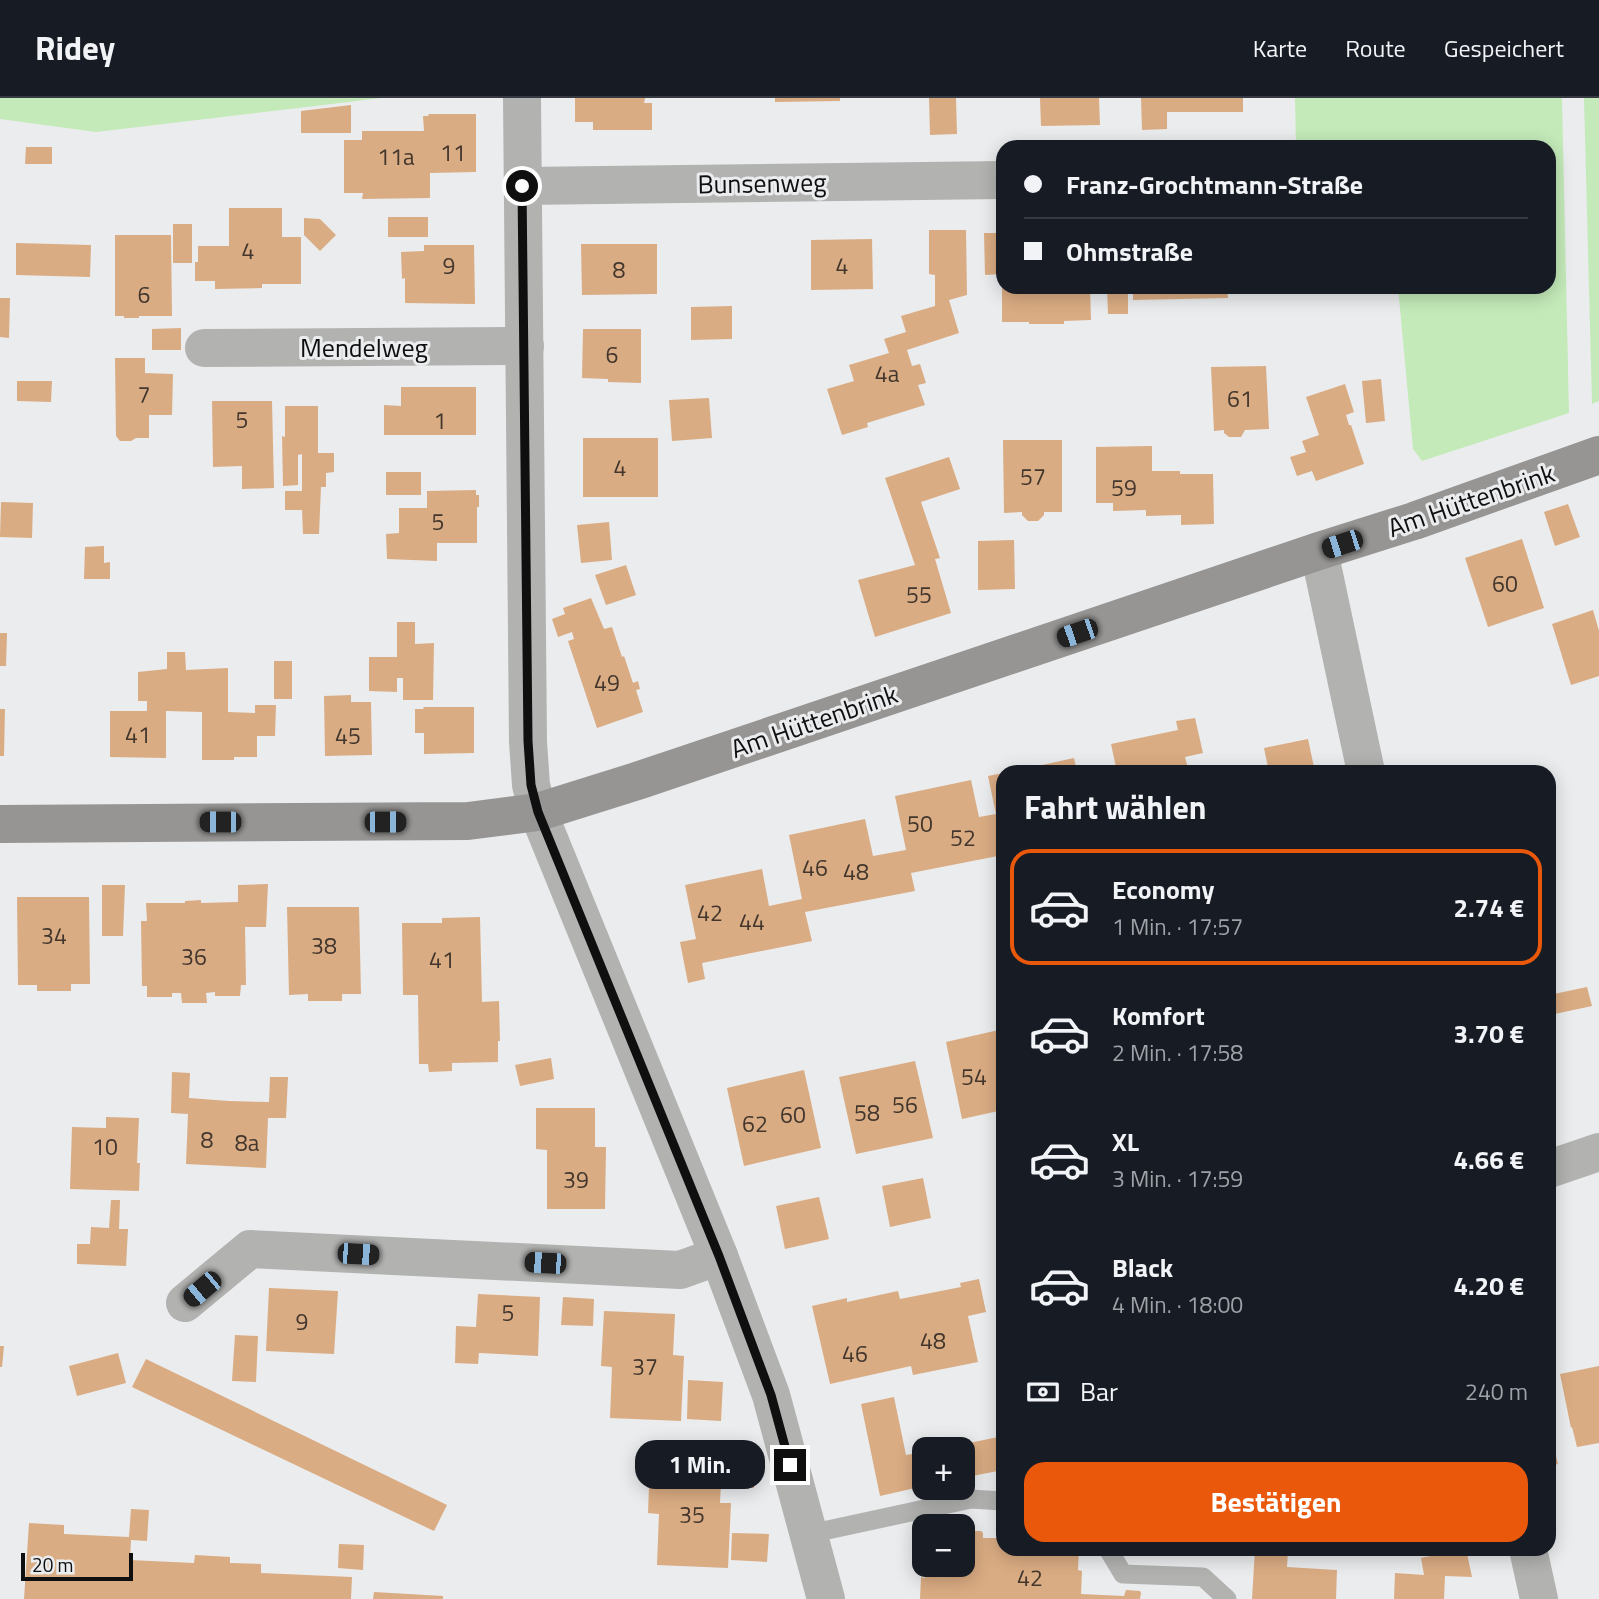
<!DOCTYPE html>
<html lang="de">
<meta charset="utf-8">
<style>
:root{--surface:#171b24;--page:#242831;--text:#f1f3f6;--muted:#9ea1a6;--line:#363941;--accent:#ea580c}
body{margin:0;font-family:"Titillium Web",sans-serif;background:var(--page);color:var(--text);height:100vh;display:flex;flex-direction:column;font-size:26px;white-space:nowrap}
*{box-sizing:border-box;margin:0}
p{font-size:23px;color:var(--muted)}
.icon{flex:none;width:38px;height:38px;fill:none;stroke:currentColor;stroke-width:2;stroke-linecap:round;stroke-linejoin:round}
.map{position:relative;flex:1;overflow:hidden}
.panel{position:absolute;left:996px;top:667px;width:560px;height:791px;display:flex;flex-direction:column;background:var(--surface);border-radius:21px;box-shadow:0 4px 18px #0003}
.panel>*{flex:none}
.banner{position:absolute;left:996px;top:42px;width:560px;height:154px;border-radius:21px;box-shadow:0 4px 18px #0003;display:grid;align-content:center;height:154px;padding:0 28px;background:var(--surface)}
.fabs{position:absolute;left:912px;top:1339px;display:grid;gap:14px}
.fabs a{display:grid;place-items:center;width:63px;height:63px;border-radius:14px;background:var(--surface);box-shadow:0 4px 18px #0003;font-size:35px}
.scale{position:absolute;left:21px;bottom:18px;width:112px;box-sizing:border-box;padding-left:7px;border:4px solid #0f0f10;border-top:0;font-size:19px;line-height:24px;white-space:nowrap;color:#0f0f10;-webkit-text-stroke:5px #ebecee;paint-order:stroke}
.end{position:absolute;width:32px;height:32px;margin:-16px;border:9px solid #0f0f10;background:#fff;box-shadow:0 0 0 4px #fff}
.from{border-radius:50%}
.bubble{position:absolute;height:49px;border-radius:21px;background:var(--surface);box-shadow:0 4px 18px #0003;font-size:23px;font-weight:700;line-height:49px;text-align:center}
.car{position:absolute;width:21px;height:42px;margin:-21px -10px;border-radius:9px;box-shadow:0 0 5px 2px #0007;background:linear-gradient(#222 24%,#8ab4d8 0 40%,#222 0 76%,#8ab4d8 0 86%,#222 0)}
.banner b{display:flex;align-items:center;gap:24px;height:66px;font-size:26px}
.banner b+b{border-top:2px solid var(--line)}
.banner i{width:18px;height:18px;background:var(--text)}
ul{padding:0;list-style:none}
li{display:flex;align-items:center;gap:21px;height:116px;margin:0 14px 10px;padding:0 14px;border:4px solid transparent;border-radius:21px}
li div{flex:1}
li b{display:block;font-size:26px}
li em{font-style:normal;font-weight:700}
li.active{border-color:var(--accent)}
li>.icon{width:63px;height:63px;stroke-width:1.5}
h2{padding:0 28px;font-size:32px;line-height:84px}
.pay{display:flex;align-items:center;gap:18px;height:77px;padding:0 28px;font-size:26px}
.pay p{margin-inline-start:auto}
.action{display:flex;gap:14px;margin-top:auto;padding:14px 28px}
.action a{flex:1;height:80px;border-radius:21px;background:var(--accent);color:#fff;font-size:28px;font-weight:700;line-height:80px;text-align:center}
header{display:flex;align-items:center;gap:42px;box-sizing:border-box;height:98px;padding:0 35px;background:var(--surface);border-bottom:2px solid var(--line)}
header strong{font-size:33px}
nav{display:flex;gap:38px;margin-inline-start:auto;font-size:24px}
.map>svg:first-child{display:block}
</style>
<header>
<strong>Ridey</strong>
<nav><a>Karte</a><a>Route</a><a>Gespeichert</a></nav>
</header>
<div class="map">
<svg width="1599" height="1501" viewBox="0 0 1599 1501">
<rect width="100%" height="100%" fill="#ebecee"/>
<!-- green -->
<g fill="#c4eab9">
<path d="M0,0H382L96,34L0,21Z"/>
<path d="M1295,0H1562L1569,315L1422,363L1413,351L1398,189H1549V49H1296Z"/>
<path d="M1584,0H1599V303L1592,306Z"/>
</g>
<!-- building -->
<g fill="#daac83">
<path d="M575,0H645L644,5H652V32H593V24H575Z"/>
<path d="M775,0H840V3L775,4Z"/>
<path d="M929,0H956L957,36L930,37Z"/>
<path d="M1040,0H1099L1100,27L1041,28Z"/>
<path d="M1141,0H1243V14H1167V31L1142,32Z"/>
<path d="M351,7V35H301V13Z"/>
<path d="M429,16H476V74L430,75V100L362,101L363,95H344V42H362V33H424L423,18H428Z"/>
<path d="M26,49H52V66H25Z"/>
<path d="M229,110H282V139H301V186H262V190L215,191V183H195V164H198V148H229Z"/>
<rect x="388" y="119" width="40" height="20"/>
<path d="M304,120L320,121L336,137L320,153L304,137Z"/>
<rect x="173" y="126" width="19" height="39"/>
<path d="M929,132H966L967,197L949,202L959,235L907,252L912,268L920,266L926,285L918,287L925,307L867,325L868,329L842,337L827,291L854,283L849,267L889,255L884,241L906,234L901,218L935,208V177L929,176Z"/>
<path d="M984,135H1003V176L985,177Z"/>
<path d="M115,137H171L172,218H139V220H124V218H115Z"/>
<path d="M872,141L873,191L811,192V142Z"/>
<path d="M16,145L91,147L90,179L16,177Z"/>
<path d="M581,146H657V196L582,197Z"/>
<path d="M424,147H474L475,206L405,205V180L402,181L401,154L424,153Z"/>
<path d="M1002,189H1090L1091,222L1064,223V226H1029V224H1002Z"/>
<path d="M1107,189H1128V216H1108Z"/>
<path d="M1133,189H1227L1228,200L1133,202Z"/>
<path d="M0,200H10L9,240L0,239Z"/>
<path d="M732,208V241L691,242V209Z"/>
<path d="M181,230V252H152V231Z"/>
<path d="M583,231H641V285L608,284V281L582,280Z"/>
<path d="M115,260H145V275L173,276L172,317H149V340H136L131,343H120L116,338Z"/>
<path d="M1266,268L1269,331L1245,332L1241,339H1229L1224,335V332L1214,333L1211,269Z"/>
<path d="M1381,281L1385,323L1366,325L1362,283Z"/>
<path d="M17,283H52L51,304L17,303Z"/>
<path d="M1345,286L1354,314L1346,317L1349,327H1351L1364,366L1316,383L1312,373L1297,378L1290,359L1306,354L1302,343L1319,337L1306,299Z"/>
<path d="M401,289H476V337H384V307L401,308Z"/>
<path d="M709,300L712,340L672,343L669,302Z"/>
<path d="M212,303H272L274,390L242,391V368L213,369Z"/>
<path d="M285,308H318V355H334V374L326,375V389H321L319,436H303L302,412H285V393H302V356L298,357V387L283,388L282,338L285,339Z"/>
<rect x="583" y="340" width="75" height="59"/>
<path d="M1003,342H1062V414H1044V417L1038,423H1028L1022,417V414L1004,415Z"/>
<path d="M1152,348V373H1180V376H1213L1214,426L1181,427V417L1146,418V412L1113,413V405H1096V349Z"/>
<path d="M949,359L960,391L921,404L940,460L935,461L951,515L875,539L858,482L915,467L885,380Z"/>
<rect x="386" y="374" width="35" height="23"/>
<path d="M476,392V397H479V409H477V445H437V463L387,461L386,436L399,435V410H427V393Z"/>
<path d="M1,404L33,405L32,440L0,439Z"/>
<path d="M1568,406L1580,439L1555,448L1544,414Z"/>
<path d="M609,424L612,462L581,465L577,427Z"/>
<path d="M1522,441L1544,510L1488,529L1465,460Z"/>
<path d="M1014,442L1015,491L978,492V443Z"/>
<path d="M104,448V465L110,464V481H84L85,449Z"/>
<path d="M626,467L636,497L606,507L595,477Z"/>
<path d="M591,500L604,531L612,529L622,559L624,558L633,585L638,583L640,591L636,592L643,614L597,630L568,543L574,541L572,534L558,539L552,521L565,516L563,510Z"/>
<path d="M1593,512L1599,533V578L1571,587L1552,526Z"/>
<path d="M397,524H415V546L434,545L433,602H403V580H397V594L369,593V559H397Z"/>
<path d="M0,535H7L6,568H0Z"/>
<path d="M167,554H185L186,572L228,570V614L255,615V607H276L275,638H257V659H234V662H202V614L166,613V660L110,659V613H147V603H138V574L167,571Z"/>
<rect x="274" y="563" width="18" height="38"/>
<path d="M351,597V604H371L372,657L325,658L324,598Z"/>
<path d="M423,609H474V655L424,656V635H415V611H424Z"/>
<path d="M0,611H5L4,658H0Z"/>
<path d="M1195,620L1203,655L1185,659L1189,674H1117L1111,646L1178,632L1176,623Z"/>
<path d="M1308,641L1315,674H1269L1264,650Z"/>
<path d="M1074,660L1077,674H1015V673Z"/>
<path d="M1003,675V714L996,716L1003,749V757L911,775L915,793L805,814L812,843L702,865L705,881L688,885L680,844L696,841L685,787L762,771L769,808L802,801L789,737L865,721L873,758L906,752L895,698L971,682L979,719L996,716L988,678Z"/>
<path d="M268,786L266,829H245L246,887H241L240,898H215V894L206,895L207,905H182L181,895H172V899H147V888H142L141,823H147L146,805H185V803L201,802V805L238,804V787Z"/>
<path d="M102,787H125L123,838H102Z"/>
<path d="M17,799H89L90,886H71V893H37V887H18Z"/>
<path d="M1550,806L1554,823L1549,824V807Z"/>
<path d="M287,809H359L361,896H342V903H308V896L289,897Z"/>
<path d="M480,819L482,904L499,903L500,943H498V964L452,965V973L429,974L428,966H419L418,897H403L402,825H442V820Z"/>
<path d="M1587,889L1592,908L1550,917L1549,897Z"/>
<path d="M1003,931V1012L962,1021L946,944Z"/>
<path d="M551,960L554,981L520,988L515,967Z"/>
<path d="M915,963L933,1040L856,1056L839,979Z"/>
<path d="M804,972L821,1050L744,1068L727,990Z"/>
<path d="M172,974L190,975L189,1000L229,1003L269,1004L270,979H288L286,1020H268L266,1070L186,1066L188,1016L171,1015Z"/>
<path d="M536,1010H595V1049H606L605,1111H547V1052L536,1051Z"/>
<path d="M106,1019L139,1020L137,1065H140L139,1093L70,1091L72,1029L106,1030Z"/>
<path d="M1003,1057V1090H1002L996,1059Z"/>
<path d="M923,1080L931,1120L890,1129L882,1088Z"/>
<path d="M819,1099L829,1141L785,1151L776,1108Z"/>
<path d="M111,1102H120L119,1131H128L126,1168L77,1166V1146H90L91,1129L109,1130Z"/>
<path d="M1003,1171V1201H1002L996,1172Z"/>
<path d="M979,1181L986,1214L968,1218L978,1264L913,1277L911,1268L830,1286L812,1208L847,1200V1204L898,1193L900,1201L961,1189L960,1185Z"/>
<path d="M269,1190L338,1193L334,1256L266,1253Z"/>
<path d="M478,1196L540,1199L538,1258L479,1255L478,1266L455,1265L456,1228L476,1229Z"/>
<path d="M563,1199L594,1201L593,1228L561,1227Z"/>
<path d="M604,1213L675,1216L673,1257L684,1258L681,1323L610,1320L612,1269L601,1268Z"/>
<path d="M235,1237L258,1238L256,1284L232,1283Z"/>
<path d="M0,1248H4L2,1269H0Z"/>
<path d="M118,1255L126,1285L77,1298L69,1268Z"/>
<path d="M146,1261L447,1407L434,1433L132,1289Z"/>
<path d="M1599,1268V1345L1577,1349L1572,1329L1571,1330L1560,1276Z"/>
<path d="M688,1282L723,1284L721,1323L687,1321Z"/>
<path d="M894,1299L906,1357L924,1354V1388L880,1398L861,1306Z"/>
<path d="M1549,1330L1558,1366L1549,1368Z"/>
<path d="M1003,1338V1372L962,1380V1351H945V1350Z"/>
<path d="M724,1360L754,1362V1390L723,1388Z"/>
<path d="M650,1361L722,1364L720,1405H731L728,1470L657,1467L659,1416L648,1415Z"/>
<path d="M131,1411L149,1412L147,1443L131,1442L130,1462L194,1465L195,1457L230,1459V1465L261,1466V1475L352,1479L351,1501H24L29,1425L64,1427V1436L129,1439Z"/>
<path d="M967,1433H981L983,1435V1440H1003V1451H1079L1078,1472L1082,1473L1081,1496L1124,1498L1126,1492L1140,1493L1141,1495L1140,1501H920L921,1479L925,1480L926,1466H962V1439H966Z"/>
<path d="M732,1435L769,1436L767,1464L731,1462Z"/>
<path d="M339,1446L364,1447L363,1472L338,1470Z"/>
<path d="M1255,1451L1288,1452L1287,1469L1337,1472L1336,1501H1252Z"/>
<path d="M1434,1451H1466L1472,1479L1445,1478L1444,1501H1394L1395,1475L1424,1477L1421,1460L1435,1457Z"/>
<path d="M374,1494L443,1498V1501H373Z"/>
</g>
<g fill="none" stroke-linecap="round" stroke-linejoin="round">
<!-- lane -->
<g stroke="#b2b2b1" stroke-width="19">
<path d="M809,1436L971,1401L1003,1403"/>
<path d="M1108,1451L1123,1476L1203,1479L1227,1501"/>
</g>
<!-- street -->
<g stroke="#b2b2b1" stroke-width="38">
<path d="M522,0L528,644L531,687L538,714L719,1158L771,1297L826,1501"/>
<path d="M522,88L1003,82"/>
<path d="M204,250L525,248"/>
<path d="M1319,453L1366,674"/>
<path d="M1549,1071L1599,1054"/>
<path d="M185,1205L250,1151L680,1172L719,1158"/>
<path d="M1528,1451L1539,1501"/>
</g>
<!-- secondary -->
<path stroke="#969594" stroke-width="38" d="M0,726L468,723L538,714L640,682L1319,453L1414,423L1599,357"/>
</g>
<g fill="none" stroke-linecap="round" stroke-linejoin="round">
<!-- route -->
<path stroke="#0f0f10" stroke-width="9" d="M522,88L528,643L531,687L538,714L719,1158L771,1297L790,1367"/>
</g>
<g text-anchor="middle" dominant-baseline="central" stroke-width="6" stroke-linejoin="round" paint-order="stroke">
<!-- number labels -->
<g font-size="23" fill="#42362d">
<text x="453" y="54">11</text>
<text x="396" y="58">11a</text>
<text x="248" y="152">4</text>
<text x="449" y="167">9</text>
<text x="842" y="167">4</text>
<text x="619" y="171">8</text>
<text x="144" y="196">6</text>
<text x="612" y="256">6</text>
<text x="887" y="275">4a</text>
<text x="144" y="296">7</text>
<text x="1240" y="300">61</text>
<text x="242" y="321">5</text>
<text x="440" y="322">1</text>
<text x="620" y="369">4</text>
<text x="1033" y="378">57</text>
<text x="1124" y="389">59</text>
<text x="438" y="423">5</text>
<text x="1505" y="485">60</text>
<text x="919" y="496">55</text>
<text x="607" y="584">49</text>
<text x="138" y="636">41</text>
<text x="348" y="637">45</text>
<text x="920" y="725">50</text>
<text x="963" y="739">52</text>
<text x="815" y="769">46</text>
<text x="856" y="773">48</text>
<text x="710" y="814">42</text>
<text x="752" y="823">44</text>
<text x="54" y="837">34</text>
<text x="324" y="847">38</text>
<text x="194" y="858">36</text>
<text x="442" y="861">41</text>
<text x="974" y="978">54</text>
<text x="905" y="1006">56</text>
<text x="867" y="1014">58</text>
<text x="793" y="1016">60</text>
<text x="755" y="1025">62</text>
<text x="207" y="1041">8</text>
<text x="247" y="1044">8a</text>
<text x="105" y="1048">10</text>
<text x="576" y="1081">39</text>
<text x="508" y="1214">5</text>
<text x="302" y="1223">9</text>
<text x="933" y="1242">48</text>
<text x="855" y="1255">46</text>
<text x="645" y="1268">37</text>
<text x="692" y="1416">35</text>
<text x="1030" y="1479">42</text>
</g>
<!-- street labels -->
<g font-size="26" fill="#0f0f10" stroke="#ebecee">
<text transform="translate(762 85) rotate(-1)">Bunsenweg</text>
<text x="364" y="249">Mendelweg</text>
<text transform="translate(1471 402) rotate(-19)">Am Hüttenbrink</text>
<text transform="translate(814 623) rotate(-19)">Am Hüttenbrink</text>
</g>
</g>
</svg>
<div class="fabs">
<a>+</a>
<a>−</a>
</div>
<div class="scale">20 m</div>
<i class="end from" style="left:522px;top:88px"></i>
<i class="end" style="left:790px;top:1367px"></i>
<div class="bubble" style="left:635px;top:1342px;width:130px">1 Min.</div>
<i class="car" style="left:1342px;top:446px;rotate:252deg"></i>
<i class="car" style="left:1077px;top:535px;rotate:251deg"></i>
<i class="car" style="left:220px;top:724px;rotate:270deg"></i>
<i class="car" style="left:385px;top:724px;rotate:90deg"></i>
<i class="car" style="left:358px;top:1156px;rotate:93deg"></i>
<i class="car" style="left:545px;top:1165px;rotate:273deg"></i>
<i class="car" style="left:202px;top:1191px;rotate:230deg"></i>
<div class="banner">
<b><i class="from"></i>Franz-Grochtmann-Straße</b>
<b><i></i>Ohmstraße</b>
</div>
<section class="panel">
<h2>Fahrt wählen</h2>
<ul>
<li class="active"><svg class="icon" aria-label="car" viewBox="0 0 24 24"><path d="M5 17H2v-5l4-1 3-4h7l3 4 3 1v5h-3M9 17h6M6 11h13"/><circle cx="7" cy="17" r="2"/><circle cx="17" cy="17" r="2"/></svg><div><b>Economy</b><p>1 Min. · 17:57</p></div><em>2.74 €</em></li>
<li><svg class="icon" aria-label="car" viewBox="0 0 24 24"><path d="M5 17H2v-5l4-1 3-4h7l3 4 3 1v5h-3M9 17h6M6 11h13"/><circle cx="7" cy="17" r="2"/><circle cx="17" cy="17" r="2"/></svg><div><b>Komfort</b><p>2 Min. · 17:58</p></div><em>3.70 €</em></li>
<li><svg class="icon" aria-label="car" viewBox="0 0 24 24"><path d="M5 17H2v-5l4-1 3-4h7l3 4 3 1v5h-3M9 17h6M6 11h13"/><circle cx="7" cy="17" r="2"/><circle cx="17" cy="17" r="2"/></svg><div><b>XL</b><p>3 Min. · 17:59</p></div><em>4.66 €</em></li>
<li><svg class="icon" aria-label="car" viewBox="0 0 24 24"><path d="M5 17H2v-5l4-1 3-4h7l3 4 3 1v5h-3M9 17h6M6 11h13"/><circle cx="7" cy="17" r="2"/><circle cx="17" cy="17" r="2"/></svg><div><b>Black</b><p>4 Min. · 18:00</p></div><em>4.20 €</em></li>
</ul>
<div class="pay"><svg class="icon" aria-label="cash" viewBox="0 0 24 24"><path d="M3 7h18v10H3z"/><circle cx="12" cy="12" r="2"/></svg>Bar<p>240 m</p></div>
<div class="action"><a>Bestätigen</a></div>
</section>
</div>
